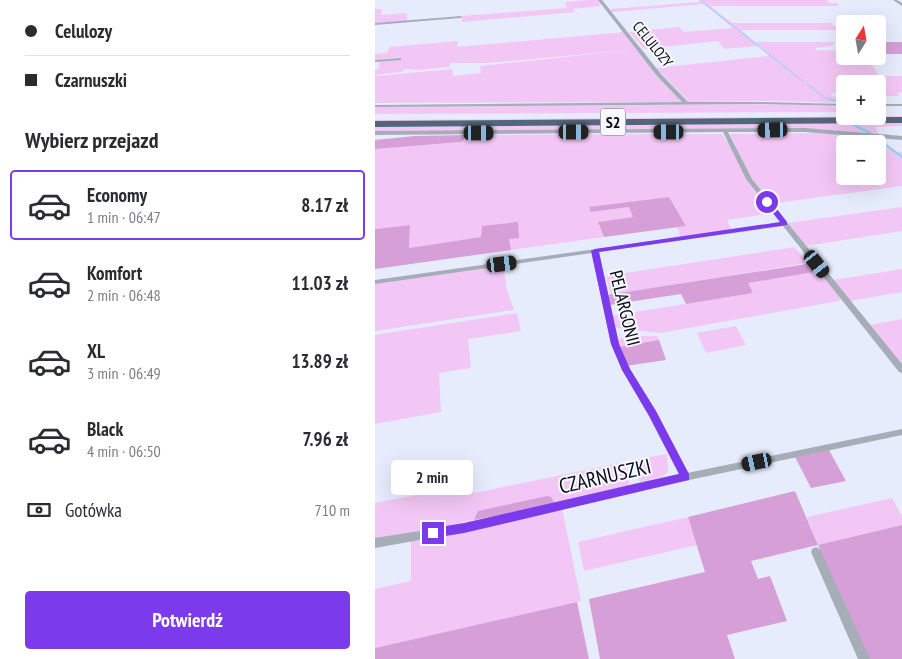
<!DOCTYPE html>
<html lang="pl">
<meta charset="utf-8">
<style>
:root{--surface:#fff;--page:#f7f7f7;--text:#2b2b33;--muted:#7c7c81;--line:#e1e1e2;--accent:#7c3aed}
body{margin:0;font-family:"PT Sans Narrow",sans-serif;background:var(--page);color:var(--text);height:100vh;display:flex;flex-direction:column;font-size:19px;white-space:nowrap}
*{box-sizing:border-box;margin:0}
p{font-size:16px;color:var(--muted)}
.icon{flex:none;width:28px;height:28px;fill:none;stroke:currentColor;stroke-width:2;stroke-linecap:round;stroke-linejoin:round}
.map{position:relative;flex:1;overflow:hidden}
.side{display:flex;flex-direction:column;background:var(--surface);width:375px}
.side>*{flex:none}
.guide{display:grid;align-content:center;height:110px;padding:0 25px;background:var(--surface)}
.needle{width:32px;rotate:11deg}
.controls{position:absolute;left:461px;top:15px;display:grid;gap:10px}
.controls a{display:grid;place-items:center;width:50px;height:50px;border-radius:5px;background:var(--surface);box-shadow:0 5px 20px #0002;font-size:25px}
.end{position:absolute;width:22px;height:22px;margin:-11px;border:6px solid #7c3aed;background:#fff;box-shadow:0 0 0 2px #fff}
.from{border-radius:50%}
.bubble{position:absolute;height:35px;border-radius:5px;background:var(--surface);box-shadow:0 5px 20px #0002;font-size:16px;font-weight:600;line-height:35px;text-align:center}
.car{position:absolute;width:15px;height:30px;margin:-15px -8px;border-radius:6px;box-shadow:0 0 4px 1px #0007;background:linear-gradient(#222 24%,#8ab4d8 0 40%,#222 0 76%,#8ab4d8 0 86%,#222 0)}
.guide b{display:flex;align-items:center;gap:18px;height:48px;font-size:19px}
.guide b+b{border-top:1px solid var(--line)}
.guide i{width:12px;height:12px;background:var(--text)}
ul{padding:0;list-style:none}
li{display:flex;align-items:center;gap:15px;height:70px;margin:0 10px 8px;padding:0 15px;border:2px solid transparent;border-radius:5px}
li div{flex:1}
li b{display:block;font-size:19px}
li em{font-style:normal;font-weight:600}
li.selected{border-color:var(--accent)}
li>.icon{width:45px;height:45px;stroke-width:1.5}
h2{padding:0 25px;font-size:22px;line-height:60px}
.pay{display:flex;align-items:center;gap:12px;height:55px;padding:0 25px;font-size:19px}
.pay p{margin-inline-start:auto}
.primary-button{display:flex;gap:10px;margin-top:auto;padding:10px 25px}
.primary-button a{flex:1;height:58px;border-radius:5px;background:var(--accent);color:#fff;font-size:20px;font-weight:600;line-height:58px;text-align:center}
main{display:flex;flex:1;min-height:0}
.map>svg:first-child{display:block}
</style>
<main>
<section class="side">
<div class="guide">
<b><i class="from"></i>Celulozy</b>
<b><i></i>Czarnuszki</b>
</div>
<h2>Wybierz przejazd</h2>
<ul>
<li class="selected"><svg class="icon" aria-label="car" viewBox="0 0 24 24"><path d="M5 17H2v-5l4-1 3-4h7l3 4 3 1v5h-3M9 17h6M6 11h13"/><circle cx="7" cy="17" r="2"/><circle cx="17" cy="17" r="2"/></svg><div><b>Economy</b><p>1 min · 06:47</p></div><em>8.17 zł</em></li>
<li><svg class="icon" aria-label="car" viewBox="0 0 24 24"><path d="M5 17H2v-5l4-1 3-4h7l3 4 3 1v5h-3M9 17h6M6 11h13"/><circle cx="7" cy="17" r="2"/><circle cx="17" cy="17" r="2"/></svg><div><b>Komfort</b><p>2 min · 06:48</p></div><em>11.03 zł</em></li>
<li><svg class="icon" aria-label="car" viewBox="0 0 24 24"><path d="M5 17H2v-5l4-1 3-4h7l3 4 3 1v5h-3M9 17h6M6 11h13"/><circle cx="7" cy="17" r="2"/><circle cx="17" cy="17" r="2"/></svg><div><b>XL</b><p>3 min · 06:49</p></div><em>13.89 zł</em></li>
<li><svg class="icon" aria-label="car" viewBox="0 0 24 24"><path d="M5 17H2v-5l4-1 3-4h7l3 4 3 1v5h-3M9 17h6M6 11h13"/><circle cx="7" cy="17" r="2"/><circle cx="17" cy="17" r="2"/></svg><div><b>Black</b><p>4 min · 06:50</p></div><em>7.96 zł</em></li>
</ul>
<div class="pay"><svg class="icon" aria-label="cash" viewBox="0 0 24 24"><path d="M3 7h18v10H3z"/><circle cx="12" cy="12" r="2"/></svg>Gotówka<p>710 m</p></div>
<div class="primary-button"><a>Potwierdź</a></div>
</section>
<div class="map">
<svg width="527" height="659" viewBox="0 0 527 659">
<rect width="100%" height="100%" fill="#e7ecfc"/>
<!-- green -->
<g fill="#f3c7f5" fill-rule="evenodd">
<path d="M212,0H223L226,6L198,9L200,12L87,22L86,16L192,8L190,2Z"/>
<path d="M324,0H452L454,3H462L464,6H335L357,23H456L459,26H470V30H366L380,42H460L457,46L440,48L441,50L470,51V56H492L504,76H527V92L522,93L524,96H508L512,102L503,103L502,84H470V93H454L461,98L470,99V103L397,101L314,102L281,68L394,56L384,46L349,49L343,41L269,49L254,32L304,27L309,32L358,28L329,4L237,12L235,9L326,2Z"/>
<path d="M0,9H7L6,15L32,13V21L0,23Z"/>
<path d="M250,32L264,49L260,50H264L307,102L0,103V76L77,69L78,76L106,73L105,66L255,50L113,63H76L74,67L43,70L31,69L26,72L0,75V70L4,69V61L24,59V57L0,60V54L12,53L14,47L83,41L82,47Z"/>
<path d="M408,104L470,107V112L0,114V107Z"/>
<path d="M527,116V118L0,121V120Z"/>
<path d="M527,123V126L500,127L504,134H515V136L444,129L0,132V127H21Z"/>
<path d="M446,133L500,139L508,141L522,152H527V186L395,204L372,171L355,134ZM470,144H502V176H470Z"/>
<path d="M347,134L399,213L352,220L357,230L306,238L302,227L311,226L294,197L215,208L216,212L254,207L258,217L223,222L229,237L136,250L133,239L107,237L34,248L35,225L0,229V149L86,142L89,140L90,135Z"/>
<path d="M527,207V231L431,246L413,223Z"/>
<path d="M420,247L432,263L236,295L231,276Z"/>
<path d="M128,265L132,290L139,310L0,331V283Z"/>
<path d="M527,269V292L475,301L458,280Z"/>
<path d="M445,271L466,298L464,301L285,333L243,328L239,327L236,316L378,293L372,283Z"/>
<path d="M142,313L146,331L93,339L96,368L64,373L66,412L0,424V335Z"/>
<path d="M527,319V364L495,325Z"/>
<path d="M361,326L371,345L331,353L322,333Z"/>
<path d="M266,336H282L284,340L243,347V339Z"/>
<path d="M292,454L293,472L286,477L265,482L257,460Z"/>
<path d="M250,462L255,487L180,504L100,517L99,520L0,540V503L98,484L99,493Z"/>
<path d="M517,498L527,516V525L443,545L432,517Z"/>
<path d="M187,508L206,601L0,648V589L36,581V539L99,530Z"/>
<path d="M313,517L322,545L209,571L203,542Z"/>
</g>
<!-- forest -->
<g fill="#d69fd8">
<rect x="503" y="42" width="24" height="12"/>
<path d="M90,135L89,140L86,142L0,149V140L40,136Z"/>
<path d="M294,197L311,226L229,237L223,222L258,217L254,207L216,212L214,207Z"/>
<path d="M143,222L144,238L134,239L136,250L0,269V229L35,225L34,248L106,237L107,226Z"/>
<path d="M438,263L445,271L373,283L378,293L311,304L306,294L234,305L232,295Z"/>
<path d="M284,340L291,360L251,366L243,347Z"/>
<path d="M454,450L471,481L436,488L420,457Z"/>
<path d="M420,491L443,545L527,525V659H494L443,545L376,561L383,579L395,576L412,621L352,635L360,659H225L214,599L330,572L313,517Z"/>
<path d="M172,496L176,497L180,504L99,520L103,511Z"/>
<path d="M202,602L214,659H0V648Z"/>
</g>
<g fill="none" stroke-linecap="round" stroke-linejoin="round">
<!-- stream-far1 -->
<g stroke="#7ddafa" stroke-width="1">
<path d="M325,0L429,82"/>
<path d="M432,84L450,98L468,103"/>
</g>
<!-- stream -->
<g stroke="#7ddafa" stroke-width="2">
<path d="M479,125L497,134"/>
<path d="M504,140L527,157"/>
</g>
<!-- street -->
<g fill="#a5aeb7" fill-rule="evenodd">
<path d="M223,0H227L286,74L313,102H390L470,104V106L390,104L0,107V105L307,102L282,76Z"/>
<path d="M518,0H522L527,3V6Z"/>
<path d="M86,16V18H85L0,25V23Z"/>
<path d="M24,58H26V60L0,62V60Z"/>
<rect x="502" y="104" width="25" height="2"/>
<path d="M430,128L527,136V140L430,132H353L377,179L527,364V373L524,372L408,226L224,252L244,344L255,369L281,412L312,473L527,429V435L262,491L89,532L0,548V538L89,524L262,483L304,474L275,416L247,370L236,344L217,253L0,284V280L406,223L371,179L348,132L0,135V131Z"/>
<path d="M441,547L445,549L495,659H483L436,552L437,549Z"/>
</g>
<!-- highway -->
<path fill="#546679" fill-rule="evenodd" d="M527,117V123L0,127V121Z"/>
</g>
<!-- route -->
<path fill="#7c3aed" d="M390,200H395L412,222V225L224,252L244,344L255,369L281,411L314,474V480L89,533L58,538L54,536L52,533L58,528L89,523L304,474L274,416L247,370L236,344L216,251L220,249L405,222L389,202Z"/>
<g text-anchor="middle" dominant-baseline="central" stroke-width="4" stroke-linejoin="round" paint-order="stroke">
<!-- far-street labels -->
<g font-size="15" fill="#090b14" stroke="#f8f9ff">
<text transform="translate(278 44) rotate(51)">CELULOZY</text>
</g>
<!-- shield labels -->
<rect fill="#f8f9ff" stroke="#51525a" stroke-width="1" x="225.5" y="108.5" width="25" height="27" rx="4"/>
<g font-size="16" font-weight="bold" fill="#090b14">
<text x="238" y="122">S2</text>
</g>
<!-- street labels -->
<g font-size="18" fill="#090b14" stroke="#f8f9ff">
<text transform="translate(250 308) rotate(76)">PELARGONII</text>
</g>
<!-- near-street labels -->
<g font-size="21" fill="#090b14" stroke="#f8f9ff">
<text transform="translate(230 476) rotate(-13)">CZARNUSZKI</text>
</g>
</g>
</svg>
<div class="controls">
<a><svg class="needle" viewBox="-14 -14 28 28"><path d="M0-13l5 13h-10z" fill="#e53935"/><path d="M0 13l5-13h-10z" fill="#7c7c81"/></svg></a>
<a>+</a>
<a>−</a>
</div>
<i class="end from" style="left:392px;top:202px"></i>
<i class="end" style="left:58px;top:533px"></i>
<div class="bubble" style="left:16px;top:460px;width:82px">2 min</div>
<i class="car" style="left:398px;top:130px;rotate:269deg"></i>
<i class="car" style="left:199px;top:132px;rotate:90deg"></i>
<i class="car" style="left:294px;top:132px;rotate:270deg"></i>
<i class="car" style="left:104px;top:133px;rotate:90deg"></i>
<i class="car" style="left:127px;top:264px;rotate:83deg"></i>
<i class="car" style="left:442px;top:264px;rotate:141deg"></i>
<i class="car" style="left:382px;top:462px;rotate:258deg"></i>
</div>
</main>
